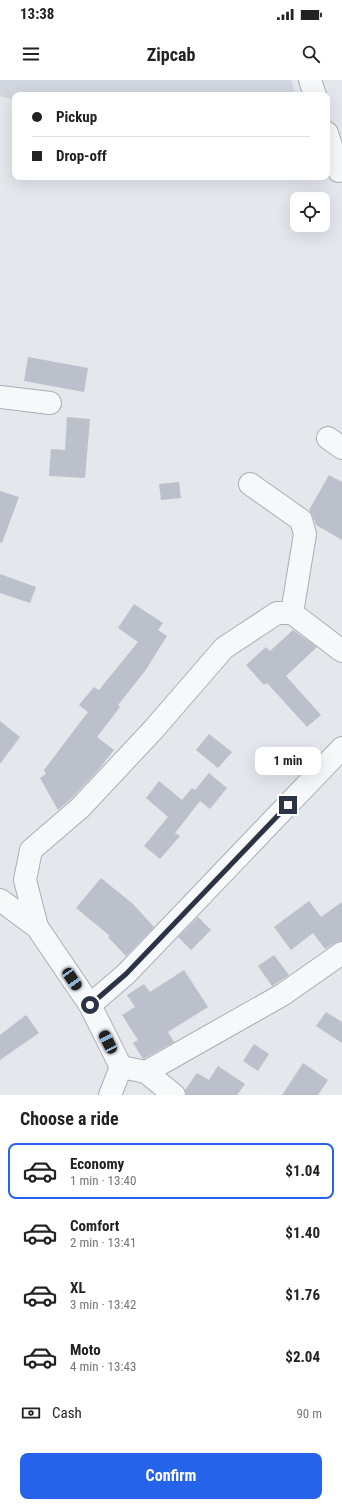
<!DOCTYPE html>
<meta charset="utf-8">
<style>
:root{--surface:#fff;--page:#f2f2f2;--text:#222;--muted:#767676;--line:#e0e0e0;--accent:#2563eb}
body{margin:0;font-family:"Roboto Condensed",sans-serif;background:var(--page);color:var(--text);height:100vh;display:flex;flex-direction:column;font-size:15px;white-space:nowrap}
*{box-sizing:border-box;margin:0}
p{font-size:13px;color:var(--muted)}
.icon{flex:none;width:22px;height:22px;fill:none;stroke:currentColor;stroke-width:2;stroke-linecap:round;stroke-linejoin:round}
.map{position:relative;height:1015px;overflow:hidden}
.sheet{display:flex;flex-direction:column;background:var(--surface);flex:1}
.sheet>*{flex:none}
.hud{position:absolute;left:12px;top:12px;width:318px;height:88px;border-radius:8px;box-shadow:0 4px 16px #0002;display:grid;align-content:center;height:88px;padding:0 20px;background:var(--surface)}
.controls{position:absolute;left:290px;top:112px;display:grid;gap:8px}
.controls a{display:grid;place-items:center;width:40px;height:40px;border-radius:8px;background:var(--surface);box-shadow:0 4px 16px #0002;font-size:20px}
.end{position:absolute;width:18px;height:18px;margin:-9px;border:5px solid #2b3445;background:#fff;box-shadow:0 0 0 2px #fff}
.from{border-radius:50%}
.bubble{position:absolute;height:28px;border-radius:8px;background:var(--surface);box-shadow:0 4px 16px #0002;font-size:13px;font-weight:700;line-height:28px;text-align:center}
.car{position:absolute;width:12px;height:24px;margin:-12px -6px;border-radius:5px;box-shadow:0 0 3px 1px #0007;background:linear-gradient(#222 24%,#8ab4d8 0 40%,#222 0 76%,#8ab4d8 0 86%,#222 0)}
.hud b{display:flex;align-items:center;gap:14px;height:38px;font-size:15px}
.hud b+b{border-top:1px solid var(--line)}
.hud i{width:10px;height:10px;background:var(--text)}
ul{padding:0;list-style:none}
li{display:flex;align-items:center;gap:12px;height:56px;margin:0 8px 6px;padding:0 12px;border:2px solid transparent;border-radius:8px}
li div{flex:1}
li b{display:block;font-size:15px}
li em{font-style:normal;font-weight:700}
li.on{border-color:var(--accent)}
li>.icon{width:36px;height:36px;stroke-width:1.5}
h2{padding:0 20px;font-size:18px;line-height:48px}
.pay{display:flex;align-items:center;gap:10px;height:44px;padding:0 20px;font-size:15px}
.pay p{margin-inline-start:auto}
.button{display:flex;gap:8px;margin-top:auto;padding:8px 20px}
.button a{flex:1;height:46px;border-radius:8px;background:var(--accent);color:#fff;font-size:16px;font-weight:700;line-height:46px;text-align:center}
.status{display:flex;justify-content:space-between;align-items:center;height:28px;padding:0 20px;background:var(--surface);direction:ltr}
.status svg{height:11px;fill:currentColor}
header{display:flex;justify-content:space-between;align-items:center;height:52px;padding:0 20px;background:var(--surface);font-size:18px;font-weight:700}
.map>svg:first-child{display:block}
</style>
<div class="status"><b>13:38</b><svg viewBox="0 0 49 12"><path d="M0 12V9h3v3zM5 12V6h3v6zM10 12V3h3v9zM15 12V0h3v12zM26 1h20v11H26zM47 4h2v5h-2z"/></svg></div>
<header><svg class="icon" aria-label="menu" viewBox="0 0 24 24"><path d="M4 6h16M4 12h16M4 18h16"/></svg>Zipcab<svg class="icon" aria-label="search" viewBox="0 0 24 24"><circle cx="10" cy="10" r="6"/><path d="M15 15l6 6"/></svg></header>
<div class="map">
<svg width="342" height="1015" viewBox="0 0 342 1015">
<rect width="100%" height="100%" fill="#e4e7ec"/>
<!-- built -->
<path fill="#d2d6de" d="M0,0H291L296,15H15V20L0,16Z"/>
<!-- building -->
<g fill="#bbc0ca">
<path d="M28,277L88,288L84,312L24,301Z"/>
<path d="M67,337L90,339L85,398L49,396L51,369L65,370Z"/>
<path d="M329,395L342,402V460L316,445L313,437L309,430Z"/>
<path d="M179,402L181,418L161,420L159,404Z"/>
<path d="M0,411L19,417L2,463L0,462Z"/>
<path d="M0,494L36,507L30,523L0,513Z"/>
<path d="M134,524L163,543L158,550L167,556L145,591L118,625L120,627L97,657L114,670L99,689L71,719L58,730L40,698L46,694L44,690L88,632L79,625L94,607L99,610L138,562L118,548Z"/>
<path d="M293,550L317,567L286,596L321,635L307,647L267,603L264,605L246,585L266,567L270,571Z"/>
<path d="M0,641L20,657L0,684Z"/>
<path d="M209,654L232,672L218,688L196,670Z"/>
<path d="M209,693L227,708L210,729L200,721L175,753L180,756L160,779L144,766L168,737L146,718L159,701L182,720L192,708L195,710Z"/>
<path d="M101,798L133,824L154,847L126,876L108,857L110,856L76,828Z"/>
<path d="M309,821L321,837L342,822V861L335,863L325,869L313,853L291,870L274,847Z"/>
<path d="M198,837L211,850L191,870L178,857Z"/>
<path d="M274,875L289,895L272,906L258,886Z"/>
<path d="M184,890L208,927L168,952L174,962L143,979L133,963L138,960L122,935L135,927L127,915L144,904L150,912Z"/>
<path d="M326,932L342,942V963L316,946Z"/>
<path d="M26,935L39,953L0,980V955Z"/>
<path d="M254,964L269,974L258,991L243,981Z"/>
<path d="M303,983L328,1000L318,1015H282Z"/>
<path d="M218,986L245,1004L237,1015H186L185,1010L197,993L209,1000Z"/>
</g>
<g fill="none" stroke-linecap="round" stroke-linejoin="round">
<!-- minor casing -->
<g stroke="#a9aeb7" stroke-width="24">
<g id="minor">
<path d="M310,0L315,15"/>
<path d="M327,53L339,91"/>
<path d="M0,317L50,323"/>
<path d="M328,358L342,368"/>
<path d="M250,404L301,440L305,454L292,533"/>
<path d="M37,847L25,800L31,770L80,728L153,650L224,568L277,533H292L342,571"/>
<path d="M90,925L126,894L342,668"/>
<path d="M121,987L146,992L282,915L342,873"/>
<path d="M146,992L174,1015"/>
</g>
</g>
<!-- tertiary casing -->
<g stroke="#a9aeb7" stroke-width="24">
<path id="tertiary" d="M0,820L37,847L90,925L121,987L110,1015"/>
</g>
<!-- minor -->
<use href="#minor" stroke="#f7f8fa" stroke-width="22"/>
<!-- tertiary -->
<use href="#tertiary" stroke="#f7f8fa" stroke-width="22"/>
</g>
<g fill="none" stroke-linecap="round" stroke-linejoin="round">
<!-- route -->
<path stroke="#2b3445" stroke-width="5" d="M90,925L126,894L288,725"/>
</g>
</svg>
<div class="controls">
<a><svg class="icon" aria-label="locate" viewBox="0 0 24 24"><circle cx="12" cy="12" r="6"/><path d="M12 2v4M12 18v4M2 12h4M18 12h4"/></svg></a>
</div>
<i class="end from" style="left:90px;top:925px"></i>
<i class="end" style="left:288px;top:725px"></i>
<div class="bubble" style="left:255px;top:667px;width:66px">1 min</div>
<i class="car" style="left:72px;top:899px;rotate:146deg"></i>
<i class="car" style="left:108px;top:962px;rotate:333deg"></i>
<div class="hud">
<b><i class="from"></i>Pickup</b>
<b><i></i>Drop-off</b>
</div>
</div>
<section class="sheet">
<h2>Choose a ride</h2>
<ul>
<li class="on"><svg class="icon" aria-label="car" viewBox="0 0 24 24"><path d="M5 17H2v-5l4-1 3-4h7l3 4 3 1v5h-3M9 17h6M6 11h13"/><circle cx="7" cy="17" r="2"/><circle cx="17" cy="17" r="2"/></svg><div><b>Economy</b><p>1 min · 13:40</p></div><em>$1.04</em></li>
<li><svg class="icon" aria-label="car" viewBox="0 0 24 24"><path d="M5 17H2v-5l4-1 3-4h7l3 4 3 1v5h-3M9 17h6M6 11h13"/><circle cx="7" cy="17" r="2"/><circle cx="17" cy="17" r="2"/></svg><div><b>Comfort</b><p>2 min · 13:41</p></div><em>$1.40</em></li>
<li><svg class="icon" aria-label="car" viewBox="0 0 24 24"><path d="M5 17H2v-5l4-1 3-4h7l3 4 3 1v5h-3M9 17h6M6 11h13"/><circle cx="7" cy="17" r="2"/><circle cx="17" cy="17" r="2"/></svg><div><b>XL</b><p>3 min · 13:42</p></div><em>$1.76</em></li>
<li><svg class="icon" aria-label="car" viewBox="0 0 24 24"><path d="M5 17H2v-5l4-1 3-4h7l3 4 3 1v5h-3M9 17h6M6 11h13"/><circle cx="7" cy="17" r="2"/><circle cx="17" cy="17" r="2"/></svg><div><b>Moto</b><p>4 min · 13:43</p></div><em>$2.04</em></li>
</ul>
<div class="pay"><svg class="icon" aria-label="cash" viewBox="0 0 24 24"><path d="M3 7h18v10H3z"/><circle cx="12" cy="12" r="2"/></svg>Cash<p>90 m</p></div>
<div class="button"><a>Confirm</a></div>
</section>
